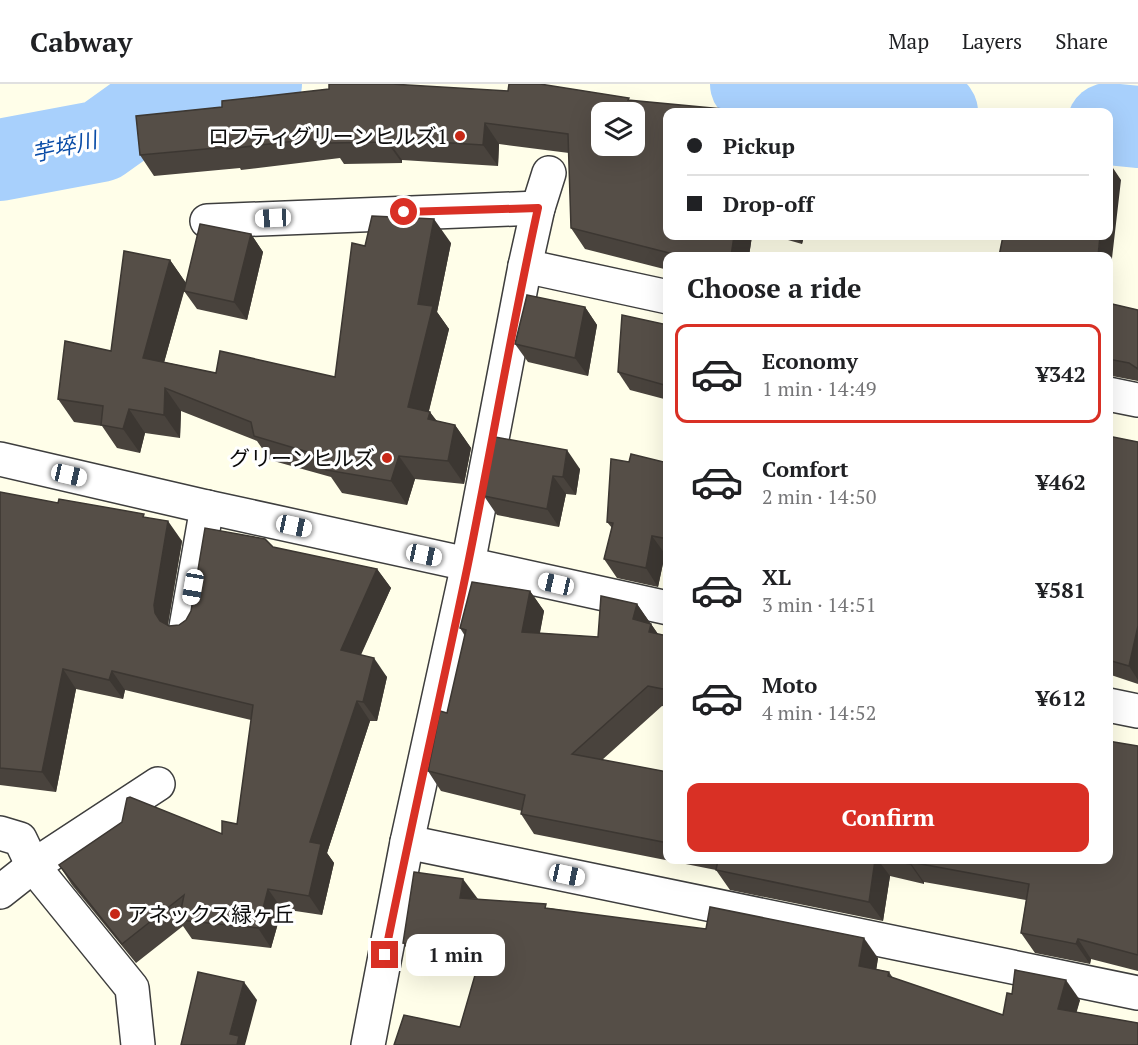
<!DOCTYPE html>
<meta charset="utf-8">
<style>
:root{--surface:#fff;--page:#f2f2f2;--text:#202124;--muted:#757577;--line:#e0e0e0;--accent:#d93025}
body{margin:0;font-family:"PT Serif","Noto Sans JP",serif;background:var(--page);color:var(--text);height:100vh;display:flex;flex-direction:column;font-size:22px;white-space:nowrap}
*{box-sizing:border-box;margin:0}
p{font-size:20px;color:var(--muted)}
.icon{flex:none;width:33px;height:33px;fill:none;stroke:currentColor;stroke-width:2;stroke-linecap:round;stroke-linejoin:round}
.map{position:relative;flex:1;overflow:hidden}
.drawer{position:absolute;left:663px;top:168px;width:450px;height:612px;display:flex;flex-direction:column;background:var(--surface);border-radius:12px;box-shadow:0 6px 24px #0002}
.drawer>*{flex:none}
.hud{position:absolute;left:663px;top:24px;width:450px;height:132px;border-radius:12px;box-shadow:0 6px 24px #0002;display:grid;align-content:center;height:132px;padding:0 24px;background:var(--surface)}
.tools{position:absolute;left:591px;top:18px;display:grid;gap:12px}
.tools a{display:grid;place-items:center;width:54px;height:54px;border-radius:12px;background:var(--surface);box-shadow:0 6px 24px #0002;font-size:30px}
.end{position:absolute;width:27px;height:27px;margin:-14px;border:8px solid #d93025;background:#fff;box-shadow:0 0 0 3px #fff}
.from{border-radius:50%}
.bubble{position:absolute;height:42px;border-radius:12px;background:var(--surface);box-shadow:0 6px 24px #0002;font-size:20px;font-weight:700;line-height:42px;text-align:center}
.car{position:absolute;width:18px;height:36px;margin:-18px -9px;border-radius:8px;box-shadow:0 0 4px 2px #0007;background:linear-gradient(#fff 24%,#345 0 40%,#fff 0 76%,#345 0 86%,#fff 0)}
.hud b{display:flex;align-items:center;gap:21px;height:57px;font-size:22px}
.hud b+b{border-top:2px solid var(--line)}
.hud i{width:15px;height:15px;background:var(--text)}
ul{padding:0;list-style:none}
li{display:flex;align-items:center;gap:18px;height:99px;margin:0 12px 9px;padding:0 12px;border:3px solid transparent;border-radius:12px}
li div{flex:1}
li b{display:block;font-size:22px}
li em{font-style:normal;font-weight:700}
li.on{border-color:var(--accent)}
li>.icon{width:54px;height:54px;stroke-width:1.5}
h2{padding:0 24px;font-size:27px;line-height:72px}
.button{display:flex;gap:12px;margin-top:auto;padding:12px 24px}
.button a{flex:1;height:69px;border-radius:12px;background:var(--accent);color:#fff;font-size:24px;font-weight:700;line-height:69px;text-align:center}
header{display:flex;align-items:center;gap:36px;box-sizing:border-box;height:84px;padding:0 30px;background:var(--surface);border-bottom:2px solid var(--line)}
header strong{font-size:28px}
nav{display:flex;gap:33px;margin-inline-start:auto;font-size:21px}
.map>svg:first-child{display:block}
</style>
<header>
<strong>Cabway</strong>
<nav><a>Map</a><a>Layers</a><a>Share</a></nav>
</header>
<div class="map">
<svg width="1138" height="961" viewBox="0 0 1138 961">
<rect width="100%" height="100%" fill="#fffee9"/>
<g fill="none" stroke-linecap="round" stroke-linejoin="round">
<!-- river -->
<g stroke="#a8d0fc" stroke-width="82">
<path d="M751,0L937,28"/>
<path d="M1108,40L1138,43"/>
<path d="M0,76L101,57L150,22L261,0"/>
</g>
<!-- street casing -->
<g stroke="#3e3e3e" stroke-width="36">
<g id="street">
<path d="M207,137L538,124"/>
<path d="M525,182L668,213"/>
<path d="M1108,310L1138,316"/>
<path d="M0,375L207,423L668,524"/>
<path d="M186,543L207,423"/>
<path d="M1108,621L1138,627"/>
<path d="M0,749L20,755L33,782L132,904L138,961"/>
<path d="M407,758L1138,909"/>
<path d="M0,808L33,782L158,700"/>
<path d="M368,961L407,758L468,480L525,182L538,124L549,89"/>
</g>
</g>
<!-- street -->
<use href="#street" stroke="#fff" stroke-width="33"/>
</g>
<!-- wall -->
<g fill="#49433d">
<path d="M631,17L668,28L752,152L749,172H668V186L585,165L571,144L569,69L499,60L498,82L402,76V79L344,80L340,74L241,86L240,84L154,92L140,71Z"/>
<path d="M251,150L263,168L247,236L197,225L184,207L186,201L164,278L216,289L335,293L365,162L451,159L437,228L449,245L429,327L437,337L455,341L471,364L464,400L415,395L407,421L342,409L331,393L270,376L257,357L181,327L180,354L145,349L140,369L117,364L102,342L74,338L58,315L111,267L170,176L186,199Z"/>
<path d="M774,152H804L802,160Z"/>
<path d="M1108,219L1138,226V297L1112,292H1108Z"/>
<path d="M585,223L597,241L588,292L528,278L515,260Z"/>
<path d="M668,241V316L630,306L618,288Z"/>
<path d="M1108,352L1138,358V600L1108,590Z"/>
<path d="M495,353L580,385L576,411L566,410L559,443L497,431L484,412Z"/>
<path d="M629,378L668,379V470H665L658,503L617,494L604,475L612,444L607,438Z"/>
<path d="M0,408L58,419L147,434L182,457L168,540L169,542L179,541L186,536L273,463L377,485L391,504L361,571L387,593L377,637H370L327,769L334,779L322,831L282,825L271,864L192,855L183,842L136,879L72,801L59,781L222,750L237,740L251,636L125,606L123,615L76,605L56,708L0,701Z"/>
<path d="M530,507L544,527L540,549L598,553L637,520L658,550L668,552V623L662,622L602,676L668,688V776H1108L1138,662V887L1091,875L1090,880L1035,869L1021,849L1026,816L924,798V800L890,792L883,837L730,806L716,786L534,750L521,730L522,727L441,707L428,687L447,629L465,552L460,544Z"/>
<path d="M549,824L878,874L876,885L889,888L893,894L1003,931L1080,916L1076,928L1138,939L460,943L477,885L417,879L403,859Z"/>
</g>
<!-- shaded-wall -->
<g fill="#3c3732">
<path d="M485,39L499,60L498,82L483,61Z"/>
<path d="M387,55L402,76V79L387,58Z"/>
<path d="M1109,78L1121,96L1108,209V172H1098L1100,152H1108Z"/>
<path d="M434,135L451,159L437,228L449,245L424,346L408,323L418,220Z"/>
<path d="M251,150L263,168L247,236L234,218Z"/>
<path d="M734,152H752L749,172H731Z"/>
<path d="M796,152H804L802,160Z"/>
<path d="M170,176L186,199L159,297L143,274Z"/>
<path d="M585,223L597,241L588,292L575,274Z"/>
<path d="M165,304L181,327L180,354L164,331Z"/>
<path d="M129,325L145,349L140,369L123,345Z"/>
<path d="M430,328L446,351L428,335Z"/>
<path d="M455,341L471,364L464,400L448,377Z"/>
<path d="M567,366L580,385L576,411L563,393Z"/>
<path d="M399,372L415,395L407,421L391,397Z"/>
<path d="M553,392L566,410L559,443L547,425Z"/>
<path d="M168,437L182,457L168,540V549L155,529L154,521Z"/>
<path d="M652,452L665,470L658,503L646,484Z"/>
<path d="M377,485L391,504L354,585L341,566Z"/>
<path d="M530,507L544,527L536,567L522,548Z"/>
<path d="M637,520L650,539L633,535Z"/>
<path d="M651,540L664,559L649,548Z"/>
<path d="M1138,542V596L1129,582Z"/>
<path d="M374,574L387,593L377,637L363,618Z"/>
<path d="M63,585L76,605L56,708L42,688Z"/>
<path d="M112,587L125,606L123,615L109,596Z"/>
<path d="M357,617L370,637L327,769L334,779L322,831L309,812L310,758Z"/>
<path d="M875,776H878L890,792L883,837L869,818Z"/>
<path d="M910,778L924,798V800L910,780Z"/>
<path d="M463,795L478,815L460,814Z"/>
<path d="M268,805L282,825L271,864L258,844Z"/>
<path d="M864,854L878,874L874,902L859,882Z"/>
<path d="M1078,855L1091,875L1090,880L1076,860Z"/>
<path d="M1066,896L1080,916L1072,945L1058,925Z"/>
<path d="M244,898L257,916L245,961H237L230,950Z"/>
</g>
<!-- building -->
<g fill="#554e47" stroke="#3c3732" stroke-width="1.5" fill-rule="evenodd">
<path d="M329,0H391L508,7L509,0H540L629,14L628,16L755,28H668V152H734L731,172H681L571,144L568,50L485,39L483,61L387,55V58L330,59V53L227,65V63L140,71L136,32L222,23V17L329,5ZM602,28H634V62H602Z"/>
<path d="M372,132L434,135L418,220L433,222L408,323L430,328L428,335L455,341L448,377L399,372L391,397L326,386L328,374L254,352L251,338L165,304L164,331L129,325L123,345L101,341L103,322L58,315L65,257L111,267L124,167L170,176L143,274L216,289L220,267L335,293L352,159L365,162Z"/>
<path d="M200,140L251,150L234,218L184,207Z"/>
<path d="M1003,152H1100L1098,172H999Z"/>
<path d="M527,211L585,223L575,274L515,260Z"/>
<path d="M1108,219L1138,226V285L1129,279L1108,275Z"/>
<path d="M622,231L668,241V302L618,288Z"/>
<path d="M1108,352L1138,358V542L1129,582L1108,576Z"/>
<path d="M495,353L567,366L563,393L553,392L547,425L484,412Z"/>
<path d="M631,370L668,379V455L652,452L646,484L604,475L613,439L607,438L611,375L629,378Z"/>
<path d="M0,408L58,419L59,415L144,430L143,433L168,437L154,521L155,529L160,537L169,542L179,541L186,536L191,527L205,444L265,455L273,463L377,485L341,566L374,574L363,618L357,617L310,758L321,760L309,812L268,805L258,844L179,836L184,811L122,860L59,781L122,738L127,714L130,713L222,750V737L237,740L253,621L112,587L109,596L63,585L42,688L0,684Z"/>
<path d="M472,498L530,507L522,548L598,553L601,512L637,520L633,535L651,540L649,548L668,552V606L648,602L572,670L668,688V759L521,730L525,711L428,687L440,627L447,629L466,546L460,544Z"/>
<path d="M1108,657L1138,662V871L1078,855L1076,860L1021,849L1029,800L910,778V780L888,776H1108Z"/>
<path d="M718,776H875L869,818L716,786Z"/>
<path d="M414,788L463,795L460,814L546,820L545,824L706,845L710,823L864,854L859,882L889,888L888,892L1003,931L1007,909L1012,910L1015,886L1066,896L1058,925L1138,939V961H394L404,931L460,943L482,867L403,859Z"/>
<path d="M198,888L244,898L230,950L239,952L237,961H181Z"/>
</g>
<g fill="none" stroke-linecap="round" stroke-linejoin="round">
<!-- route -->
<path stroke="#d93025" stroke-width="8" d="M385,871C411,740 441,611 468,480C492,361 512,242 538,124L404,128"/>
</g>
<!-- markers -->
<g fill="#c72817" stroke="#fff" stroke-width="2">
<circle cx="460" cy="52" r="6"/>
<circle cx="387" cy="374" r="6"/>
<circle cx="115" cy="830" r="6"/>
</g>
<g text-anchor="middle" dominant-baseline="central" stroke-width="6" stroke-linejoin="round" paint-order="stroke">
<!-- poi labels -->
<g font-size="21" fill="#0b0b0b" stroke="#fff" text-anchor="end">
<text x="448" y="52">ロフティグリーンヒルズ1</text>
<text x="375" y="374">グリーンヒルズ</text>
<text x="127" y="830" text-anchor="start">アネックス緑ヶ丘</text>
</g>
<!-- water labels -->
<g font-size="22" font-style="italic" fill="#0a4ca7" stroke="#fff">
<text transform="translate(64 62) rotate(-13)">芋埣川</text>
</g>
</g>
</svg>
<div class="tools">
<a><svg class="icon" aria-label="layers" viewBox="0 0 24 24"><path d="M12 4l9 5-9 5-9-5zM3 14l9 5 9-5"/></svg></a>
</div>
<i class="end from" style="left:404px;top:128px"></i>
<i class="end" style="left:385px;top:871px"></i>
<div class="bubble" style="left:406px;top:850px;width:99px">1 min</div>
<i class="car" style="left:273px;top:134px;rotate:267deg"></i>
<i class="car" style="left:69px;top:391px;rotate:103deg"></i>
<i class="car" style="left:294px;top:442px;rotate:102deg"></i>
<i class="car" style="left:424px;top:471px;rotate:102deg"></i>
<i class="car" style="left:556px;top:500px;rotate:283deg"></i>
<i class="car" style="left:193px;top:503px;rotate:190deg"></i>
<i class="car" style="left:567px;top:791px;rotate:102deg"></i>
<div class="hud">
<b><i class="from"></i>Pickup</b>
<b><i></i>Drop-off</b>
</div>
<section class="drawer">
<h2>Choose a ride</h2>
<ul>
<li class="on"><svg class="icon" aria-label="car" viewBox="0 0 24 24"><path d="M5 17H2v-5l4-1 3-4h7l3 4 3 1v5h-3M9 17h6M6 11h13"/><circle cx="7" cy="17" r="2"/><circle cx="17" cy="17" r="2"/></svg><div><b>Economy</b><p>1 min · 14:49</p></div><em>¥342</em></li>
<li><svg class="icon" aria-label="car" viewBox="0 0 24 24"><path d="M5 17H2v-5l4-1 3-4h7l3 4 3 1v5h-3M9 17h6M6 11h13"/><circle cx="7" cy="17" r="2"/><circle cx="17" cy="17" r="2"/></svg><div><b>Comfort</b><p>2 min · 14:50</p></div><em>¥462</em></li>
<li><svg class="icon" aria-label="car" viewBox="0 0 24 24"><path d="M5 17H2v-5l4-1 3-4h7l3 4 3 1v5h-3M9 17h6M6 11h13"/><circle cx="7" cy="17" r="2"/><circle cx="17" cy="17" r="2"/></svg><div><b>XL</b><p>3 min · 14:51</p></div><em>¥581</em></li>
<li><svg class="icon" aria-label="car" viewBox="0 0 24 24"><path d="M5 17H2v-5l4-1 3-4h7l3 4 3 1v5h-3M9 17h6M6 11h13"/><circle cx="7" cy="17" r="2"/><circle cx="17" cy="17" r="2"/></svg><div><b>Moto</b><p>4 min · 14:52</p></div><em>¥612</em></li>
</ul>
<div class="button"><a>Confirm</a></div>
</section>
</div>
